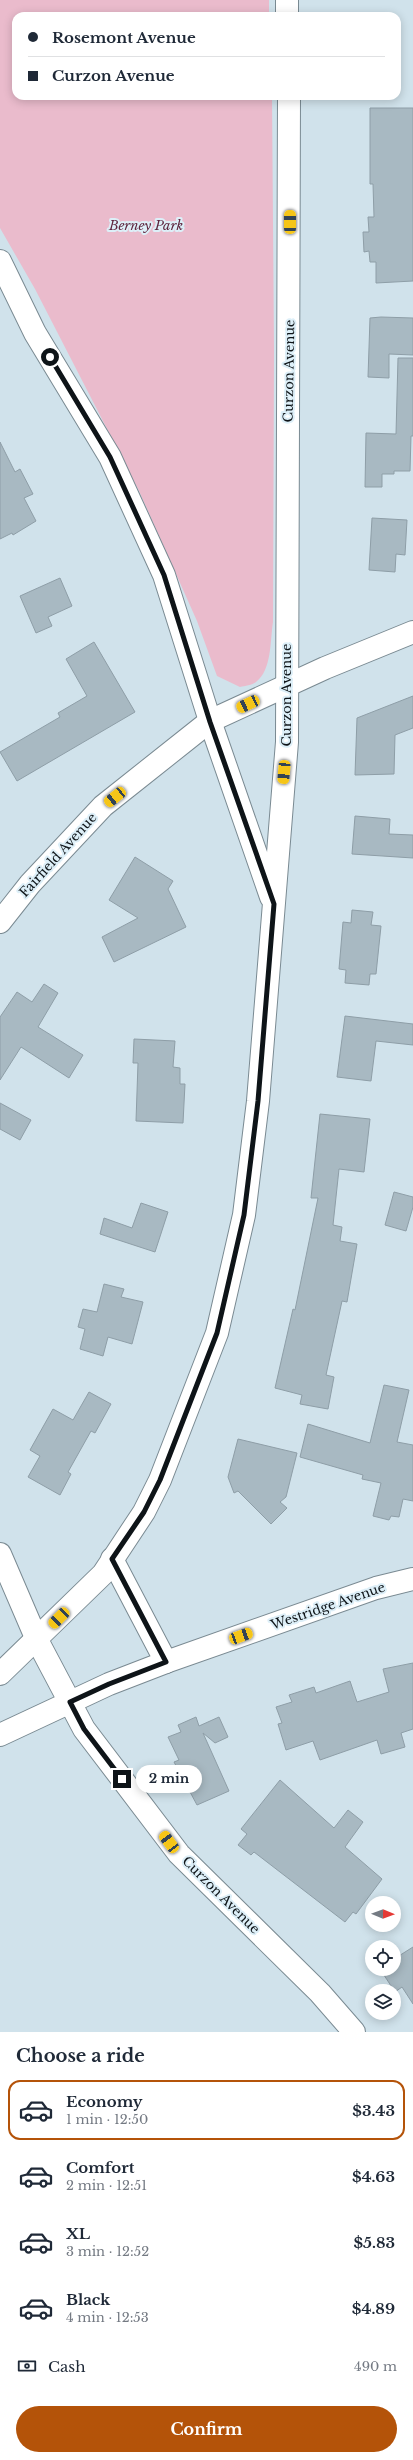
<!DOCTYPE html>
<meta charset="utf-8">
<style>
:root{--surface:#fff;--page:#f6f6f7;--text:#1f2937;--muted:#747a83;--line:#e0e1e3;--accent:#b45309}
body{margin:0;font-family:"Libre Baskerville",serif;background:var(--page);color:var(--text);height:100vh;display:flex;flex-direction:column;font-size:15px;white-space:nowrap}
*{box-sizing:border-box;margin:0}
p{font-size:13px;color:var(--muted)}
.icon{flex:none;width:22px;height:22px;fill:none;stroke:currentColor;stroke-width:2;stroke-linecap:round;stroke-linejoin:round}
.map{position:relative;height:2032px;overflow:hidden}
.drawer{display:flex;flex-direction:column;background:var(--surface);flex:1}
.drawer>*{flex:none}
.hud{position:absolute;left:12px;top:12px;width:389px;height:88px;border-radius:12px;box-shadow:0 2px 10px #0003;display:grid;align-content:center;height:88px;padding:0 16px;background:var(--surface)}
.needle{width:26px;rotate:91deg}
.tools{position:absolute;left:365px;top:1896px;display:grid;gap:8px}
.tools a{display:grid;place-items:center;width:36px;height:36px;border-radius:50%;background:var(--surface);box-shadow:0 2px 10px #0003;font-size:20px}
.end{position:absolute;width:18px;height:18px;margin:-9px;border:5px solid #0e1418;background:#fff;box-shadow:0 0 0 2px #fff}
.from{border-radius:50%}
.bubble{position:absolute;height:28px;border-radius:14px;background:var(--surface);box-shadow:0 2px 10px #0003;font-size:13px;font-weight:700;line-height:28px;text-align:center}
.car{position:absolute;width:12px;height:24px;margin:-12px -6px;border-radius:5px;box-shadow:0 0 3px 1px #0007;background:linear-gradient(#f5c518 24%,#345 0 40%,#f5c518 0 76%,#345 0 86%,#f5c518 0)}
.hud b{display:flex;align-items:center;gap:14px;height:38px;font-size:15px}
.hud b+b{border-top:1px solid var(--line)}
.hud i{width:10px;height:10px;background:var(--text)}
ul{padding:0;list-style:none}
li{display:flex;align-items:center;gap:12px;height:60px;margin:0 8px 6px;padding:0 8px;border:2px solid transparent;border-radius:12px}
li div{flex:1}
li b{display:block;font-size:15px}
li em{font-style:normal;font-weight:700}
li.selected{border-color:var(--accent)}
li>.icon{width:36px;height:36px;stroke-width:1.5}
h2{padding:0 16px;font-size:18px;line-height:48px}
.pay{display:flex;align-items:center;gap:10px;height:44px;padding:0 16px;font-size:15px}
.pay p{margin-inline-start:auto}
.cta{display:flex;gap:8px;margin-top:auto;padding:8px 16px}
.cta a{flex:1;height:46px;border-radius:24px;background:var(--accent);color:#fff;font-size:16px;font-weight:700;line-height:46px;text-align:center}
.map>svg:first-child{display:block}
</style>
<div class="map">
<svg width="413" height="2032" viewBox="0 0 413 2032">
<rect width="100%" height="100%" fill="#d0e2eb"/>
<!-- green -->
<path fill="#eabbcc" d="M0,0H269V16H16V96H272L274,350L273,622C270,641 272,670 256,682C252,685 245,686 240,687L217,676L197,621L139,491L35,289L0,228Z"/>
<!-- building -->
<g fill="#a8b9c2" stroke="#8e9ea7">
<path d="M370,108H413V281L376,283V262H370L369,251L364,252L363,232H369L368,217H374L373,184H370Z"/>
<path d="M381,317L413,318V355L389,354V378L368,377L370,318Z"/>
<path d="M398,358H413V436H411L410,471H394V474H382V487H365L366,433L396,434Z"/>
<path d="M0,442L15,472L20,469L33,494L24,498L36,521L13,535L12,533L0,539Z"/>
<path d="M372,518L407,520L405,555L396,554L395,572L369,570Z"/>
<path d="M60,578L72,606L48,617L52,626L36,633L20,596Z"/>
<path d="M94,642L135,712L17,781L0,752L60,717L58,713L87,696L66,659Z"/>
<path d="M413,696V728L395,735L394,774L355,775L357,718Z"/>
<path d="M355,816L390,819L389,834L413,835V858L352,854Z"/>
<path d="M135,857L173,881L168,889L186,927L114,962L102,937L138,918L109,900Z"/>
<path d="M352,910L373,912L371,925L381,926L376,974H370L369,985L345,983L346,970L339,969L343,922L351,923Z"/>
<path d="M44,984L58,993L38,1027L83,1055L69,1078L21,1047L0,1080V1017L17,992L32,1002Z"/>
<path d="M345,1016L413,1024V1045L376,1041L371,1081L337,1077Z"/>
<path d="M134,1039L175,1041L173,1067L180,1068V1084H185L183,1123L136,1121L138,1063H133Z"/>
<path d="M0,1103L31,1120L20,1140L0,1129Z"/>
<path d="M320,1114L370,1119L364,1172L339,1169L333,1225L342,1227L340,1241L357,1244L347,1302L342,1301L326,1375L334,1377L328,1409L300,1404L302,1395L275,1388L293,1309L295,1310L318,1198H311Z"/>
<path d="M394,1192L413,1197V1207L406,1231L385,1225Z"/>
<path d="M141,1203L168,1212L155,1252L100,1234L104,1218L132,1228Z"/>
<path d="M104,1284L124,1289L121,1297L143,1302L132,1344L108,1337L103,1356L80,1349L85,1329L78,1327L83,1309L97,1312Z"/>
<path d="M384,1385L409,1390L397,1442L413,1445V1501L403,1499L399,1517L391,1516L389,1520L373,1516L381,1483L362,1479L363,1475L300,1457L308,1424L370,1443Z"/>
<path d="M89,1392L111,1404L95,1433L91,1431L68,1472L71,1474L60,1495L28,1477L40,1456L30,1450L53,1409L73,1420Z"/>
<path d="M238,1439L297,1453L286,1497L280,1502L287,1508L271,1524L238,1491L234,1493L228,1477Z"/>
<path d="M413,1663V1729L401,1733L405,1747L381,1754L377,1740L320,1760L313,1741L286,1750L278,1724L282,1723L276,1707L292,1702L289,1695L314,1687L316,1693L350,1681L357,1702L389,1692L383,1669Z"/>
<path d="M196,1717L199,1726L219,1717L228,1737L215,1743L203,1733L229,1791L197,1805L174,1762L179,1760L168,1737L181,1732L178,1725Z"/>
<path d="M280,1780L334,1828L348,1810L363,1822L345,1847L382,1879L356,1914L353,1912L345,1922L254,1852L251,1855L238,1845L247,1834L241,1829Z"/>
<path d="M413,1947V2004L402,1987L395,1992L380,1969H394V1959Z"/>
</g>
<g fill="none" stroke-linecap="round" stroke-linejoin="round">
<!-- minor casing -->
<g stroke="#7a8a92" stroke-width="24">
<g id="minor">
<path d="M287,0V16"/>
<path d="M0,261L35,333L110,457L164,575L210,721L271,897"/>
<path d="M0,922L30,884L103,806L210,721L325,668L413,632"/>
<path d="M0,1554L37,1640L84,1729L179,1854L320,1993L354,2032"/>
<path d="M112,1559L166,1662"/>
<path d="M0,1674L103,1574L144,1512L160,1480L217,1333L244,1215L258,1101L287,742L289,96"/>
<path d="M0,1735L109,1684L166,1662L376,1588L413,1579"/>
</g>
</g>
<!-- minor -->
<use href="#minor" stroke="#fff" stroke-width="22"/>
</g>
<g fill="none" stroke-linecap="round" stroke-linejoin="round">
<!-- route -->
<path stroke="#0e1418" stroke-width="5" d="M50,357L110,457L164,575L210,722L274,904L258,1101L244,1215L217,1333L160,1480L144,1512L112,1559L166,1662L109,1684L70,1702L84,1729L122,1779"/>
</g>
<g text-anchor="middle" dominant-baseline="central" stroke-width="4" stroke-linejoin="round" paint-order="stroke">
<!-- park labels -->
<g font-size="13" font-style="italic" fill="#5e253e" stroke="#ddeff8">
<text x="146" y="225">Berney Park</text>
</g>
<!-- street labels -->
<g font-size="13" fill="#0e1418" stroke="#ddeff8">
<text transform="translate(289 371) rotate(-89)">Curzon Avenue</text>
<text transform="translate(286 695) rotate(-90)">Curzon Avenue</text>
<text transform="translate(58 855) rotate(-48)">Fairfield Avenue</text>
<text transform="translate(328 1606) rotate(-19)">Westridge Avenue</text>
<text transform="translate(221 1895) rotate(45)">Curzon Avenue</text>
</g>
</g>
</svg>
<div class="tools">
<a><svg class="needle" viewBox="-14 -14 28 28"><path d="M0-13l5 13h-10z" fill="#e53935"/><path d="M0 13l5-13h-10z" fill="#747a83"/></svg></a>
<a><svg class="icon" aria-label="locate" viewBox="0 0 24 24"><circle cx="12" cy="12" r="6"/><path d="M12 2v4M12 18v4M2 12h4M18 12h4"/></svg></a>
<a><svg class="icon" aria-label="layers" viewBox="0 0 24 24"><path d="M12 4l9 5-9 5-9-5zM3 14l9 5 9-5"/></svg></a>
</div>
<i class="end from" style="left:50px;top:357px"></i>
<i class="end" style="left:122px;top:1779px"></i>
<div class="bubble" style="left:136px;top:1765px;width:66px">2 min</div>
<i class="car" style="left:290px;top:222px;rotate:0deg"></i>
<i class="car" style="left:248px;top:704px;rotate:245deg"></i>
<i class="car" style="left:284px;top:772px;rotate:185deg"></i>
<i class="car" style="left:115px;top:797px;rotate:231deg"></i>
<i class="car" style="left:59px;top:1618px;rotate:225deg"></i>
<i class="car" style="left:241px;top:1636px;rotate:70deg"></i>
<i class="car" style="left:169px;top:1842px;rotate:323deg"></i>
<div class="hud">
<b><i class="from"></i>Rosemont Avenue</b>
<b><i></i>Curzon Avenue</b>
</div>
</div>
<section class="drawer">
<h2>Choose a ride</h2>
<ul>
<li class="selected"><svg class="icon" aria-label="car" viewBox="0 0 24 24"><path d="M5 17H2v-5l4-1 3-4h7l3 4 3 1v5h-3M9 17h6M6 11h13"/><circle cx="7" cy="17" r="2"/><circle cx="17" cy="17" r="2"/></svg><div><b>Economy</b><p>1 min · 12:50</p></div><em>$3.43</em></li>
<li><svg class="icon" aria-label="car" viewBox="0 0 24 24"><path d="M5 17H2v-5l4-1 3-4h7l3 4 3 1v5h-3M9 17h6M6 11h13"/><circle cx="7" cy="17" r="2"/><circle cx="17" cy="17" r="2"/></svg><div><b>Comfort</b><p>2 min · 12:51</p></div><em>$4.63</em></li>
<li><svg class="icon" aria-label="car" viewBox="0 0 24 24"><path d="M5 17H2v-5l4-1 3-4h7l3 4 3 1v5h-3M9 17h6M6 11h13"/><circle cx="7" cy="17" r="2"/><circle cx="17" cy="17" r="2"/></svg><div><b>XL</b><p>3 min · 12:52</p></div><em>$5.83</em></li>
<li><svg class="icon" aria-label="car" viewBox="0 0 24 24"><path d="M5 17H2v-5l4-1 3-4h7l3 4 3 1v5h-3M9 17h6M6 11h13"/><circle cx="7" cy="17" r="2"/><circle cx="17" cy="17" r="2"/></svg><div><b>Black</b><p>4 min · 12:53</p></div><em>$4.89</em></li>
</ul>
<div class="pay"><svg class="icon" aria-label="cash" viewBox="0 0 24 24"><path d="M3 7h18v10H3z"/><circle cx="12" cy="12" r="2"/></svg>Cash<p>490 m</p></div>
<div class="cta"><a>Confirm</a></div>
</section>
